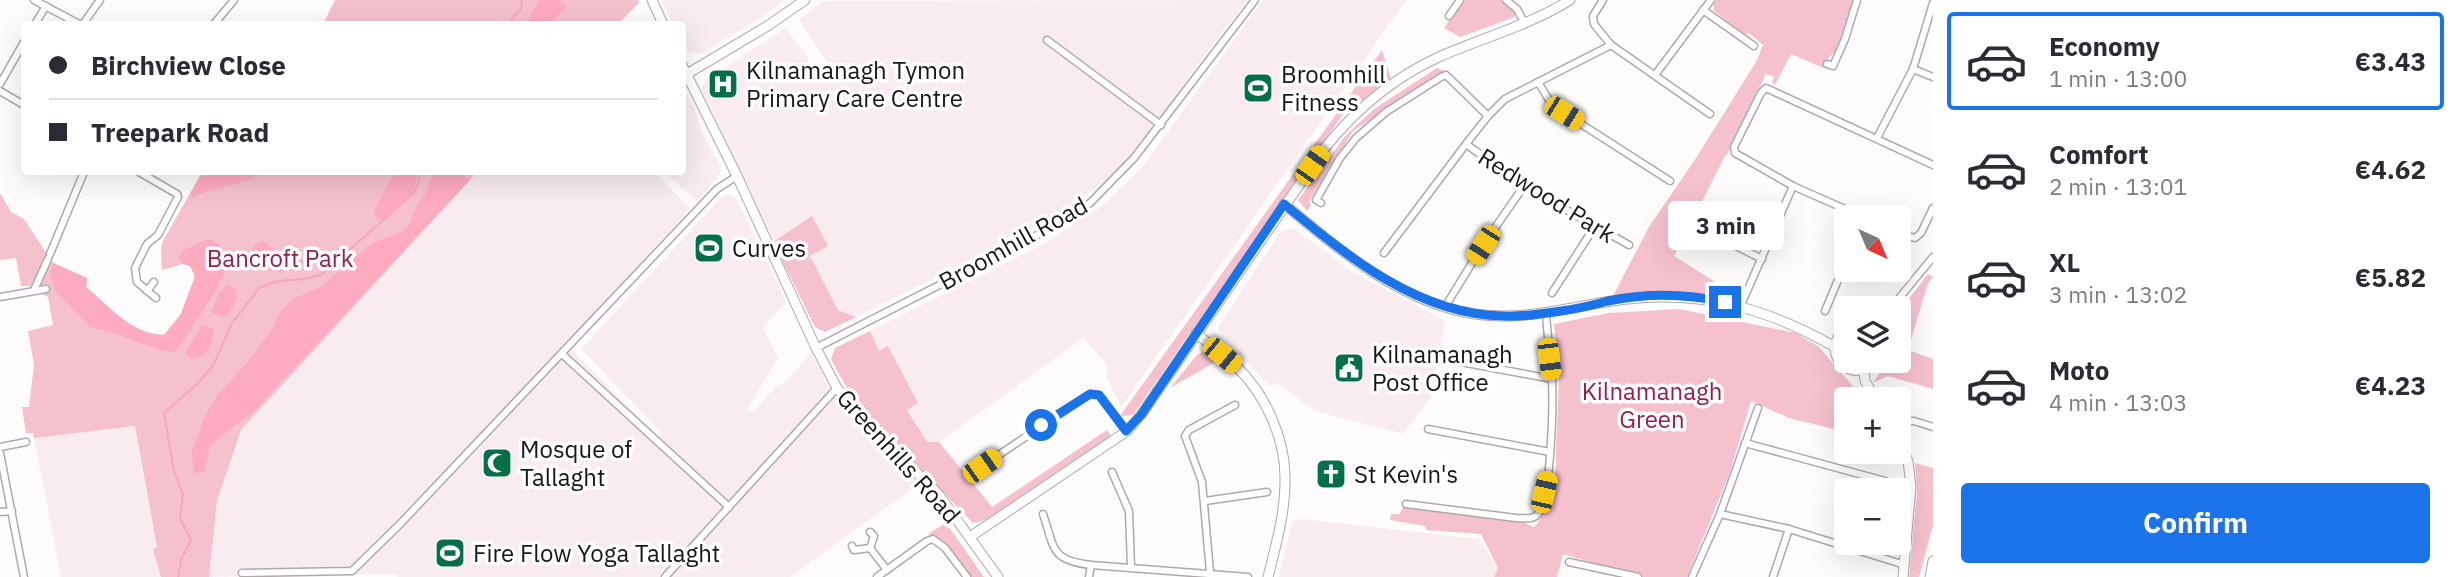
<!DOCTYPE html>
<meta charset="utf-8">
<style>
:root{--surface:#fff;--page:#f2f2f3;--text:#2b2b33;--muted:#7c7c81;--line:#e1e1e2;--accent:#1a73e8}
body{margin:0;font-family:"IBM Plex Sans",sans-serif;background:var(--page);color:var(--text);height:100vh;display:flex;flex-direction:column;font-size:26px;white-space:nowrap}
*{box-sizing:border-box;margin:0}
p{font-size:23px;color:var(--muted)}
.icon{flex:none;width:38px;height:38px;fill:none;stroke:currentColor;stroke-width:2;stroke-linecap:round;stroke-linejoin:round}
.map{position:relative;flex:1;overflow:hidden}
.panel{display:flex;flex-direction:column;background:var(--surface);width:525px}
.panel>*{flex:none}
.hud{position:absolute;left:21px;top:21px;width:665px;height:154px;border-radius:7px;box-shadow:0 7px 28px #0002;display:grid;align-content:center;height:154px;padding:0 28px;background:var(--surface)}
.needle{width:46px;rotate:136deg}
.buttons{position:absolute;left:1834px;top:205px;display:grid;gap:14px}
.buttons a{display:grid;place-items:center;width:77px;height:77px;border-radius:7px;background:var(--surface);box-shadow:0 7px 28px #0002;font-size:35px}
.end{position:absolute;width:32px;height:32px;margin:-16px;border:9px solid #1a73e8;background:#fff;box-shadow:0 0 0 4px #fff}
.from{border-radius:50%}
.bubble{position:absolute;height:49px;border-radius:7px;background:var(--surface);box-shadow:0 7px 28px #0002;font-size:23px;font-weight:700;line-height:49px;text-align:center}
.car{position:absolute;width:21px;height:42px;margin:-21px -10px;border-radius:9px;box-shadow:0 0 5px 2px #0007;background:linear-gradient(#f5c518 24%,#345 0 40%,#f5c518 0 76%,#345 0 86%,#f5c518 0)}
.hud b{display:flex;align-items:center;gap:24px;height:66px;font-size:26px}
.hud b+b{border-top:2px solid var(--line)}
.hud i{width:18px;height:18px;background:var(--text)}
ul{padding:12px 0 0;list-style:none}
li{display:flex;align-items:center;gap:21px;height:98px;margin:0 14px 10px;padding:0 14px;border:4px solid transparent;border-radius:7px}
li div{flex:1}
li b{display:block;font-size:26px}
li em{font-style:normal;font-weight:700}
li.current{border-color:var(--accent)}
li>.icon{width:63px;height:63px;stroke-width:1.5}
.primary-button{display:flex;gap:14px;margin-top:auto;padding:14px 28px}
.primary-button a{flex:1;height:80px;border-radius:7px;background:var(--accent);color:#fff;font-size:28px;font-weight:700;line-height:80px;text-align:center}
main{display:flex;flex:1;min-height:0}
.map>svg:first-child{display:block}
</style>
<main>
<div class="map">
<svg width="1933" height="577" viewBox="0 0 1933 577">
<rect width="100%" height="100%" fill="#fefbfb"/>
<!-- built -->
<g fill="#f9ecef">
<path d="M662,0H784L762,17L700,54L687,51L683,47L682,24H673Z"/>
<path d="M1247,0L1200,61L1144,142L1107,179L1082,199L1036,228L825,332L815,327L701,89L707,79L786,28L815,69L827,62L799,20L823,1Z"/>
<path d="M1263,0H1406L1121,407L1107,378V364L1083,338L939,442H927L907,409L918,403L888,347L879,351L870,331L1040,246L1103,205L1144,165Z"/>
<path d="M683,87L693,105L704,137L721,166L720,173L698,202L665,172H682Z"/>
<path d="M477,172H654L690,209L566,344L658,437L662,433L581,349L722,197L726,194L736,198L786,302L763,328L778,358L746,411L753,412L776,386L785,382L811,353L828,386L845,410L920,483L790,577H398L396,574H378L209,577L217,501L241,430Z"/>
<path d="M1293,228L1354,273L1445,321L1430,399L1403,434L1315,411L1277,383L1269,386L1218,331L1219,326L1280,232Z"/>
<path d="M135,426L157,548L153,549L161,577H61L34,438Z"/>
<path d="M1302,519L1479,539L1498,568L1494,577H1279L1292,522Z"/>
</g>
<!-- green -->
<g fill="#f5c1cd">
<path d="M335,0H638L639,3L618,24H323Z"/>
<path d="M1464,0H1501L1515,11V17L1460,37L1444,28Z"/>
<path d="M1716,0H1854L1837,51L1829,57L1824,68L1791,54L1775,85L1772,82L1774,77L1766,74L1728,153L1724,158L1674,256L1739,297L1735,299C1689,290 1660,290 1613,296L1649,227L1696,158L1756,62L1763,45L1749,33L1745,35L1714,11V4Z"/>
<path d="M1382,50L1391,78L1341,117L1133,415L1120,416Z"/>
<path d="M1437,68L1444,71L1353,131L1309,202L1311,205L1307,211L1298,200L1346,135L1374,109Z"/>
<path d="M202,172H477L241,430L217,501L209,577H161L153,549L157,547L135,426L34,438L33,433H26L22,407H29L34,364L28,331L53,325L48,297L29,286H21L16,258L0,260V193L11,212L24,219L53,263L87,278L86,287C110,307 131,334 164,335L181,314L195,276L190,266L183,264L162,270L161,248L163,241Z"/>
<path d="M812,216L828,246L810,256L838,310L856,317L825,332L815,327L773,242Z"/>
<path d="M1928,274L1933,277L1928,283L1908,350L1933,359V389L1888,376L1873,383L1887,361L1899,360V312Z"/>
<path d="M1679,309L1796,333L1819,347L1864,399H1846V432L1789,418L1751,401L1730,472L1687,577H1643L1563,554L1557,577H1494L1498,568L1481,534L1426,530L1425,526L1390,520L1391,514H1400L1403,507L1525,523L1534,527L1538,523L1555,480L1559,377L1554,324L1609,313Z"/>
<path d="M870,331L879,351L888,346L918,403L907,410L927,442H939L992,507L1107,430L1111,436L986,520L973,523L855,402L834,365L831,359L835,348Z"/>
<path d="M1204,351L1217,361L1170,388L1197,355Z"/>
<path d="M1915,463L1933,468V525L1919,577H1909L1917,492Z"/>
<path d="M946,523L984,577H970L942,540L928,534Z"/>
</g>
<!-- forest -->
<g fill="#fdabc0">
<path d="M539,0H561L567,6L549,24H526Z"/>
<path d="M202,172H267C243,186 218,185 193,197L190,195Z"/>
<path d="M394,172H419L412,194L382,220L376,219L374,211Z"/>
<path d="M433,172H461L470,180L256,409L211,445L204,472L194,473L192,452L206,413L217,396L252,357L274,326L280,311L293,299L320,287L374,242L402,232L410,223L416,207L426,193Z"/>
<path d="M209,239C219,244 227,250 227,263C227,278 186,338 175,352L160,350L111,332L90,327L54,289L50,272L53,263L87,278L86,287C110,307 131,334 164,335L181,314L195,277L190,266L183,264L179,257L183,250Z"/>
<path d="M264,241C271,248 277,254 287,258C293,261 297,258 304,261L299,268L276,272L262,268L251,251L256,244Z"/>
<path d="M227,285L235,289L237,299L228,315L220,317L211,312L219,293Z"/>
<path d="M202,325L214,329C212,345 208,358 190,359L185,353Z"/>
</g>
<g fill="none" stroke-linecap="round" stroke-linejoin="round">
<!-- stream -->
<g stroke="#f8a6bb" stroke-width="2">
<path d="M507,24L521,9L522,0"/>
<path d="M178,577L181,560L191,540L180,518L183,494L174,471L164,413L196,385L213,366L232,323L260,287L278,281L305,279L321,275L415,192L421,172"/>
</g>
<!-- street casing -->
<g stroke="#aea9aa" stroke-width="9">
<g id="street">
<path d="M34,0L79,24"/>
<path d="M1506,0L1517,9L1525,24"/>
<path d="M1603,0L1593,16L1594,24L1611,45"/>
<path d="M1703,10L1754,46"/>
<path d="M1449,16L1460,0"/>
<path d="M35,24L46,6"/>
<path d="M83,24L100,0"/>
<path d="M214,24L234,0"/>
<path d="M1047,40L1161,125"/>
<path d="M1827,64L1833,66L1845,39L1857,0"/>
<path d="M1913,69L1933,77"/>
<path d="M1655,75L1711,0"/>
<path d="M1538,82L1549,100L1564,113L1670,181"/>
<path d="M0,84L24,42"/>
<path d="M0,91L24,105"/>
<path d="M1877,138L1913,69L1933,3"/>
<path d="M1466,144L1524,186L1629,245"/>
<path d="M139,172L177,194L178,197L158,235L147,244L135,268L137,282L156,298"/>
<path d="M1321,203L1316,200L1340,158L1356,138L1386,112L1441,77L1446,75L1488,116"/>
<path d="M1863,217L1793,186L1735,153L1734,147L1761,93L1766,88L1933,165"/>
<path d="M1698,227L1762,259"/>
<path d="M1899,233L1915,238L1921,233L1933,208"/>
<path d="M1384,253L1466,144L1488,116L1505,99L1611,45L1710,114"/>
<path d="M50,254L84,172"/>
<path d="M34,290L48,259"/>
<path d="M147,291L154,282"/>
<path d="M1552,293L1595,226"/>
<path d="M0,297L46,289"/>
<path d="M1741,305L1793,186"/>
<path d="M1445,307L1483,245L1524,186"/>
<path d="M1891,308L1933,257"/>
<path d="M1825,311L1846,261"/>
<path d="M816,348L1049,229L1090,203L1134,158L1255,0"/>
<path d="M562,354L729,507"/>
<path d="M1445,359L1552,379"/>
<path d="M1899,421H1914L1933,427"/>
<path d="M1428,429L1550,452"/>
<path d="M1745,443L1885,481"/>
<path d="M0,447L26,442"/>
<path d="M0,453L24,577"/>
<path d="M982,466L1090,394L1099,395L1127,431"/>
<path d="M1112,472L1129,511L1131,567"/>
<path d="M1205,501L1267,492"/>
<path d="M1406,504L1516,518C1523,518 1532,520 1537,515C1552,498 1553,403 1552,379C1551,357 1547,335 1546,313"/>
<path d="M0,512L12,511"/>
<path d="M1043,514C1055,549 1050,560 1091,565L1248,577"/>
<path d="M1720,514L1789,529L1905,565"/>
<path d="M852,546L854,550L870,548L874,536L870,532"/>
<path d="M870,548L887,570"/>
<path d="M1569,562L1638,577"/>
<path d="M1210,572L1202,482L1185,436L1189,430L1235,405"/>
<path d="M242,573L352,571L401,523L717,189L737,176"/>
<path d="M665,577L837,388"/>
<path d="M877,577L927,541L933,539L945,548L967,577"/>
<path d="M1089,577L1091,565"/>
<path d="M1692,577L1720,514L1758,408"/>
<path d="M1773,577L1789,529"/>
</g>
</g>
<!-- secondary casing -->
<g stroke="#aea9aa" stroke-width="11">
<g id="secondary">
<path d="M652,0L663,24"/>
<path d="M682,65L737,176L816,348L837,388L859,415L939,495L998,577"/>
<path d="M687,74L769,25L805,0"/>
<path d="M1284,204C1339,250 1402,303 1475,314C1524,321 1565,308 1612,301C1695,288 1763,306 1835,347"/>
<path d="M1846,328C1817,352 1853,389 1878,360"/>
<path d="M1196,333C1209,345 1224,354 1237,367C1265,394 1285,438 1285,477C1286,510 1276,545 1268,577"/>
<path d="M1864,370L1865,381L1876,399"/>
<path d="M1899,441L1908,461L1911,487L1903,577"/>
<path d="M970,537L1127,431L1141,415L1324,149C1356,109 1394,77 1441,56C1485,37 1530,25 1570,0"/>
<path d="M1930,577L1933,561"/>
</g>
</g>
<!-- street -->
<use href="#street" stroke="#fff" stroke-width="6"/>
<!-- secondary -->
<use href="#secondary" stroke="#fff" stroke-width="9"/>
</g>
<g fill="none" stroke-linecap="round" stroke-linejoin="round">
<!-- route -->
<path stroke="#1a73e8" stroke-width="9" d="M1041,425L1090,394L1099,395L1126,431L1141,415L1284,204C1347,256 1418,315 1503,316C1522,317 1542,314 1561,311C1577,309 1593,305 1608,301C1646,293 1688,294 1725,302"/>
</g>
<!-- icons -->
<defs>
<g id="hospital-square" transform="scale(1.575)"><rect x="-9" y="-9" width="18" height="18" rx="4" fill="#057048" stroke="#fff"/><path d="M-5-5h3v3.5h4V-5h3V5h-3V1.5h-4V5h-3Z" fill="#fff"/></g>
<g id="stadium-square" transform="scale(1.575)"><rect x="-9" y="-9" width="18" height="18" rx="4" fill="#057048" stroke="#fff"/><path d="M0-5a6.5 5 0 1 0 0 10a6.5 5 0 1 0 0-10ZM-3.5-1.8h7v3.6h-7Z" fill="#fff"/></g>
<g id="civic-square" transform="scale(1.575)"><rect x="-9" y="-9" width="18" height="18" rx="4" fill="#057048" stroke="#fff"/><path d="M-.6-6.5H3V-4.5H.6V-3L4-1V1h2V6H-6V1h2V-1L-.6-3ZM-1.2 2.5V6h2.4V2.5Z" fill="#fff"/></g>
<g id="mosque-square" transform="scale(1.575)"><rect x="-9" y="-9" width="18" height="18" rx="4" fill="#057048" stroke="#fff"/><path d="M3.5-4.9A6 6 0 1 0 3.5 4.9A5 5 0 1 1 3.5-4.9Z" fill="#fff"/></g>
<g id="church-square" transform="scale(1.575)"><rect x="-9" y="-9" width="18" height="18" rx="4" fill="#057048" stroke="#fff"/><path d="M-1.2-6h2.4v3.5h3.3v2.4h-3.3V6h-2.4V-.1h-3.3v-2.4h3.3Z" fill="#fff"/></g>
</defs>
<g fill-rule="evenodd">
<use href="#hospital-square" x="723" y="84"/>
<use href="#stadium-square" x="1258" y="88"/>
<use href="#stadium-square" x="709" y="248"/>
<use href="#civic-square" x="1349" y="368"/>
<use href="#mosque-square" x="497" y="463"/>
<use href="#church-square" x="1331" y="474"/>
<use href="#stadium-square" x="450" y="553"/>
</g>
<g text-anchor="middle" dominant-baseline="central" stroke-width="7" stroke-linejoin="round" paint-order="stroke">
<!-- poi labels -->
<g font-size="24" fill="#181717" stroke="#fff" text-anchor="start">
<text x="746" y="70">Kilnamanagh Tymon<tspan x="746" dy="28">Primary Care Centre</tspan></text>
<text x="1281" y="74">Broomhill<tspan x="1281" dy="28">Fitness</tspan></text>
<text x="732" y="248">Curves</text>
<text x="1372" y="354">Kilnamanagh<tspan x="1372" dy="28">Post Office</tspan></text>
<text x="520" y="449">Mosque of<tspan x="520" dy="28">Tallaght</tspan></text>
<text x="1354" y="474">St Kevin's</text>
<text x="473" y="553">Fire Flow Yoga Tallaght</text>
</g>
<!-- street labels -->
<g font-size="24" fill="#181717" stroke="#fff">
<text transform="translate(1547 195) rotate(32)">Redwood Park</text>
<text transform="translate(1013 243) rotate(-29)">Broomhill Road</text>
<text transform="translate(899 456) rotate(48)">Greenhills Road</text>
</g>
<!-- park labels -->
<g font-size="24" fill="#94204d" stroke="#fff">
<text x="280" y="258">Bancroft Park</text>
<text x="1652" y="391">Kilnamanagh<tspan x="1652" dy="28">Green</tspan></text>
</g>
</g>
</svg>
<div class="buttons">
<a><svg class="needle" viewBox="-14 -14 28 28"><path d="M0-13l5 13h-10z" fill="#e53935"/><path d="M0 13l5-13h-10z" fill="#7c7c81"/></svg></a>
<a><svg class="icon" aria-label="layers" viewBox="0 0 24 24"><path d="M12 4l9 5-9 5-9-5zM3 14l9 5 9-5"/></svg></a>
<a>+</a>
<a>−</a>
</div>
<i class="end from" style="left:1041px;top:425px"></i>
<i class="end" style="left:1725px;top:302px"></i>
<div class="bubble" style="left:1668px;top:201px;width:116px">3 min</div>
<i class="car" style="left:1564px;top:113px;rotate:122deg"></i>
<i class="car" style="left:1312px;top:165px;rotate:35deg"></i>
<i class="car" style="left:1483px;top:245px;rotate:213deg"></i>
<i class="car" style="left:1222px;top:355px;rotate:129deg"></i>
<i class="car" style="left:1549px;top:359px;rotate:173deg"></i>
<i class="car" style="left:982px;top:466px;rotate:55deg"></i>
<i class="car" style="left:1544px;top:492px;rotate:13deg"></i>
<div class="hud">
<b><i class="from"></i>Birchview Close</b>
<b><i></i>Treepark Road</b>
</div>
</div>
<section class="panel">
<ul>
<li class="current"><svg class="icon" aria-label="car" viewBox="0 0 24 24"><path d="M5 17H2v-5l4-1 3-4h7l3 4 3 1v5h-3M9 17h6M6 11h13"/><circle cx="7" cy="17" r="2"/><circle cx="17" cy="17" r="2"/></svg><div><b>Economy</b><p>1 min · 13:00</p></div><em>€3.43</em></li>
<li><svg class="icon" aria-label="car" viewBox="0 0 24 24"><path d="M5 17H2v-5l4-1 3-4h7l3 4 3 1v5h-3M9 17h6M6 11h13"/><circle cx="7" cy="17" r="2"/><circle cx="17" cy="17" r="2"/></svg><div><b>Comfort</b><p>2 min · 13:01</p></div><em>€4.62</em></li>
<li><svg class="icon" aria-label="car" viewBox="0 0 24 24"><path d="M5 17H2v-5l4-1 3-4h7l3 4 3 1v5h-3M9 17h6M6 11h13"/><circle cx="7" cy="17" r="2"/><circle cx="17" cy="17" r="2"/></svg><div><b>XL</b><p>3 min · 13:02</p></div><em>€5.82</em></li>
<li><svg class="icon" aria-label="car" viewBox="0 0 24 24"><path d="M5 17H2v-5l4-1 3-4h7l3 4 3 1v5h-3M9 17h6M6 11h13"/><circle cx="7" cy="17" r="2"/><circle cx="17" cy="17" r="2"/></svg><div><b>Moto</b><p>4 min · 13:03</p></div><em>€4.23</em></li>
</ul>
<div class="primary-button"><a>Confirm</a></div>
</section>
</main>
